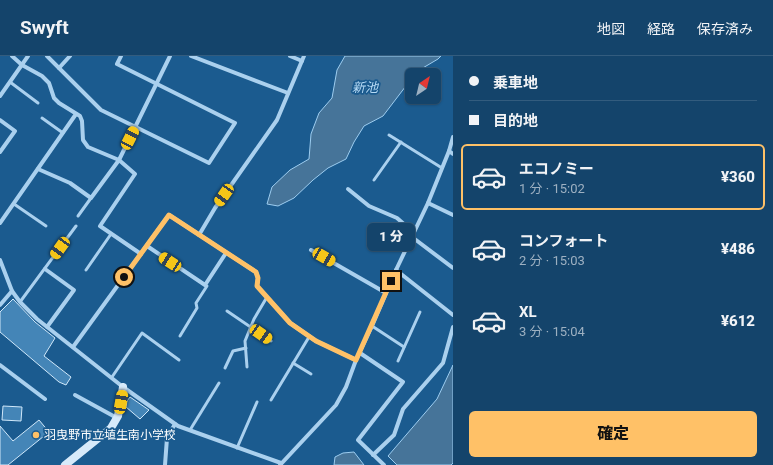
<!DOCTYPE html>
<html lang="ja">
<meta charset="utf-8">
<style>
:root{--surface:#14446b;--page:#1d4b71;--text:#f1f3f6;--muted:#9db0c1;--line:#335c7e;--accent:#ffc167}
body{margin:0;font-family:Roboto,"Noto Sans JP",sans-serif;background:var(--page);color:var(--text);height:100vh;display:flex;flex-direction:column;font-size:15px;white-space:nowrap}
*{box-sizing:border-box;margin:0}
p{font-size:13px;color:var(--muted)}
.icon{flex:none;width:22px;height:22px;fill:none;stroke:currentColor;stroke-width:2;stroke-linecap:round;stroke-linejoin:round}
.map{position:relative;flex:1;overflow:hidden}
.drawer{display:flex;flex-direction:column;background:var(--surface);width:320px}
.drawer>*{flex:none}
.top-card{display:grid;align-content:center;height:88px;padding:0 16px;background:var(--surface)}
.needle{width:26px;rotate:35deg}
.tools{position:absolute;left:405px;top:12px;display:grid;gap:8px}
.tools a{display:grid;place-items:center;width:36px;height:36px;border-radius:6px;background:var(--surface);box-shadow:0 1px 3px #0004,0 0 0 1px var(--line);font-size:20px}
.end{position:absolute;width:18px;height:18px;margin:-9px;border:5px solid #ffc167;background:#111;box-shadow:0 0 0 2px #111}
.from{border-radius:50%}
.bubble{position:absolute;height:28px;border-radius:6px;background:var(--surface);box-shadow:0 1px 3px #0004,0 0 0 1px var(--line);font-size:13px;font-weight:800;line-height:28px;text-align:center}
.car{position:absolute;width:12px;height:24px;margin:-12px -6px;border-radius:5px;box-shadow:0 0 3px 1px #0007;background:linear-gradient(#f5c518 24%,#345 0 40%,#f5c518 0 76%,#345 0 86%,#f5c518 0)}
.top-card b{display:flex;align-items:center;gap:14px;height:38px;font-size:15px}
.top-card b+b{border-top:1px solid var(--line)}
.top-card i{width:10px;height:10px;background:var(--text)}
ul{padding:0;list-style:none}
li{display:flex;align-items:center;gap:12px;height:66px;margin:0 8px 6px;padding:0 8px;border:2px solid transparent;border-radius:6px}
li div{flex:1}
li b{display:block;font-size:15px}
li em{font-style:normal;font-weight:800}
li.active{border-color:var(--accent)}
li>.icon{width:36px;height:36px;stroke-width:1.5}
.primary-button{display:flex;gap:8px;margin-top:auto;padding:8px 16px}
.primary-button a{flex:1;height:46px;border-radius:6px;background:var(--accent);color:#111;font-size:16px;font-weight:800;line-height:46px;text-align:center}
header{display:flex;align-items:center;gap:24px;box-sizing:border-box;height:56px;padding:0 20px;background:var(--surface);border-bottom:1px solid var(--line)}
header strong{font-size:19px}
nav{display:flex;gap:22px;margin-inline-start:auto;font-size:14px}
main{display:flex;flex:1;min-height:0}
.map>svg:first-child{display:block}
</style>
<header>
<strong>Swyft</strong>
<nav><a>地図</a><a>経路</a><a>保存済み</a></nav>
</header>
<main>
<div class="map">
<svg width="453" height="409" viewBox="0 0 453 409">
<rect width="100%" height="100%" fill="#1b5b8f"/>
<!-- water -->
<g fill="#467499" stroke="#9dcdf0">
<path d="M345,0H441L438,3L416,16L414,19H412V22L383,60L364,70L354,86L346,103L328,112L313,124L294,142L278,150L267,148L272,131L290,114L309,103L311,78L319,57L332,42L337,14Z"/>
<path d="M453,309V407L451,409H397L388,400L437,343Z"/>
<path d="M354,396L364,409H334L335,401L343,397Z"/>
</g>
<!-- building -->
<g fill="#4485b7" stroke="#d0e8fa">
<path d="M13,243L35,266L55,282L44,300L71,321L66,329L59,326L0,276V256Z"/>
<path d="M130,341L149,354L140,363L126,351L127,345Z"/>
<path d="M3,350L22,351L21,365L2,364Z"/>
<path d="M39,364L49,376L8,409H0V370L13,385Z"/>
</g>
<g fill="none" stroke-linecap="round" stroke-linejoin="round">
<!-- lane -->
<g stroke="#aad0ee" stroke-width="3">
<path d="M10,26L38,47"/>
<path d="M42,62L63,77"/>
<path d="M389,79L442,112"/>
<path d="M374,124L401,86"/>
<path d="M14,148L46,170"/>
<path d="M78,160L91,142"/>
<path d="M86,214L111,178"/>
<path d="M20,246L76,170"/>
<path d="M227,255L271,285"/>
<path d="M372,270L404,291"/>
<path d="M180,280L197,252L196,247L207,230L205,229"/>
<path d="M398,305L420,256"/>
<path d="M293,307L311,318"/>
<path d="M247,311L245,285L254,263L267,241"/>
<path d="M225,312L233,295L246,292"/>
<path d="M112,321L142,277L179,304"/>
<path d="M271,344L309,281"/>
<path d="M190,374L219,327"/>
<path d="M237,392L257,346"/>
</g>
<!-- street -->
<g stroke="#aad0ee" stroke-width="4">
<path d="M12,0L22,9L42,20L49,27L54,42L59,47L80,60L82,65L83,84L88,91L119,104L135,118L100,170L141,198"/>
<path d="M47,0L101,54L209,107L235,67L117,8L121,0"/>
<path d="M191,0L288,37"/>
<path d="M290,0L302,5"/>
<path d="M59,12L70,0"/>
<path d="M0,40L28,0"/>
<path d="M0,64L15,75L0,96"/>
<path d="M449,95L453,81"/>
<path d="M38,113L70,127L91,142L119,104L170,0"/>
<path d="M348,133L369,150L397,162L414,177"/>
<path d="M428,147L453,159"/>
<path d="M0,167L76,58"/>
<path d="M199,179L215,152L277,64L304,0"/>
<path d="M412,181L453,212"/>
<path d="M147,190L205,229L226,197"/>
<path d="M311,194L386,237"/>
<path d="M0,204L12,235L20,246L37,263L123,331L178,370L281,407"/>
<path d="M45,213L74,234L47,271"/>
<path d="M396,214L453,259"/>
<path d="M0,249L12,235"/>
<path d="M73,291L169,159L256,216L258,222L257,230L290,267L316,285L356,304"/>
<path d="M360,297L403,326L358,384L384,409"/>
<path d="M0,309L45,343"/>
<path d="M75,339L117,362"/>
<path d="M373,399L394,379L403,353L443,307L453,271"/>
<path d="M165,409L167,382L175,368"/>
<path d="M280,409L336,349L346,331L356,304L372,270L396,214L428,147L449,95L453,98"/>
</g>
<!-- secondary -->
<path stroke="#d7eafa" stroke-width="8" d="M65,409L111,372L118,360L123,331"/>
</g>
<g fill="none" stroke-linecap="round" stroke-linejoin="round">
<!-- route -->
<path stroke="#ffc167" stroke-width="5" d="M124,221L169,159L256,216L258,222L257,230L290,267L316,285L356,304L391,225"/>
</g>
<!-- markers -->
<circle fill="#ffc167" stroke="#1b5b8f" stroke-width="1.5" cx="36" cy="379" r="4"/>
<g text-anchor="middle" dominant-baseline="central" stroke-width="3.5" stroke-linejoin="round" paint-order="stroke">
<!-- poi labels -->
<g font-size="12" fill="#fff" stroke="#1b5b8f" text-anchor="start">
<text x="44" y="379">羽曳野市立埴生南小学校</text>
</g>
<!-- water labels -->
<g font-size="13" font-style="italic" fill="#b6daf5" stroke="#1b5b8f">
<text x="365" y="31">新池</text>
</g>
</g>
</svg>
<div class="tools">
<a><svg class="needle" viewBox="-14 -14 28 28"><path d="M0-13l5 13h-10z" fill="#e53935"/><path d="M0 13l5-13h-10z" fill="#9db0c1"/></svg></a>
</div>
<i class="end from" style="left:124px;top:221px"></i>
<i class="end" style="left:391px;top:225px"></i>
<div class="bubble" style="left:367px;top:167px;width:48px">1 分</div>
<i class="car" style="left:130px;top:82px;rotate:27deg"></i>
<i class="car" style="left:224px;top:139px;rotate:215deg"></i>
<i class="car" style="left:60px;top:192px;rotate:216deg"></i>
<i class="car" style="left:324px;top:201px;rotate:120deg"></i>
<i class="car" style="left:170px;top:206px;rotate:303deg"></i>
<i class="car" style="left:261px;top:278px;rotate:124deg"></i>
<i class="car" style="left:121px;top:346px;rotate:10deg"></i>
</div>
<section class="drawer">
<div class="top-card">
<b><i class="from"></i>乗車地</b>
<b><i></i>目的地</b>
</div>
<ul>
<li class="active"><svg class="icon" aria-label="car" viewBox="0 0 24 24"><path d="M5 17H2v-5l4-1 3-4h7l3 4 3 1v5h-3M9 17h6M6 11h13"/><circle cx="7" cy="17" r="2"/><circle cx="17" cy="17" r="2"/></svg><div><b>エコノミー</b><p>1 分 · 15:02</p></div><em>¥360</em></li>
<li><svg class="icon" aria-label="car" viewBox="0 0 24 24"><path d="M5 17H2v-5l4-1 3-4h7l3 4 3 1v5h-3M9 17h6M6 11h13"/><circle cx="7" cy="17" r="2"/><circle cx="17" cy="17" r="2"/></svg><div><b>コンフォート</b><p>2 分 · 15:03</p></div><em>¥486</em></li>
<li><svg class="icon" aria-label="car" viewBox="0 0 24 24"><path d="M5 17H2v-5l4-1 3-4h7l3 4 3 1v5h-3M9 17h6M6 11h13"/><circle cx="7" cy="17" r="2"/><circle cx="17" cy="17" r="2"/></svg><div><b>XL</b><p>3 分 · 15:04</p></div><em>¥612</em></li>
</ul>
<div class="primary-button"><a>確定</a></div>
</section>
</main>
